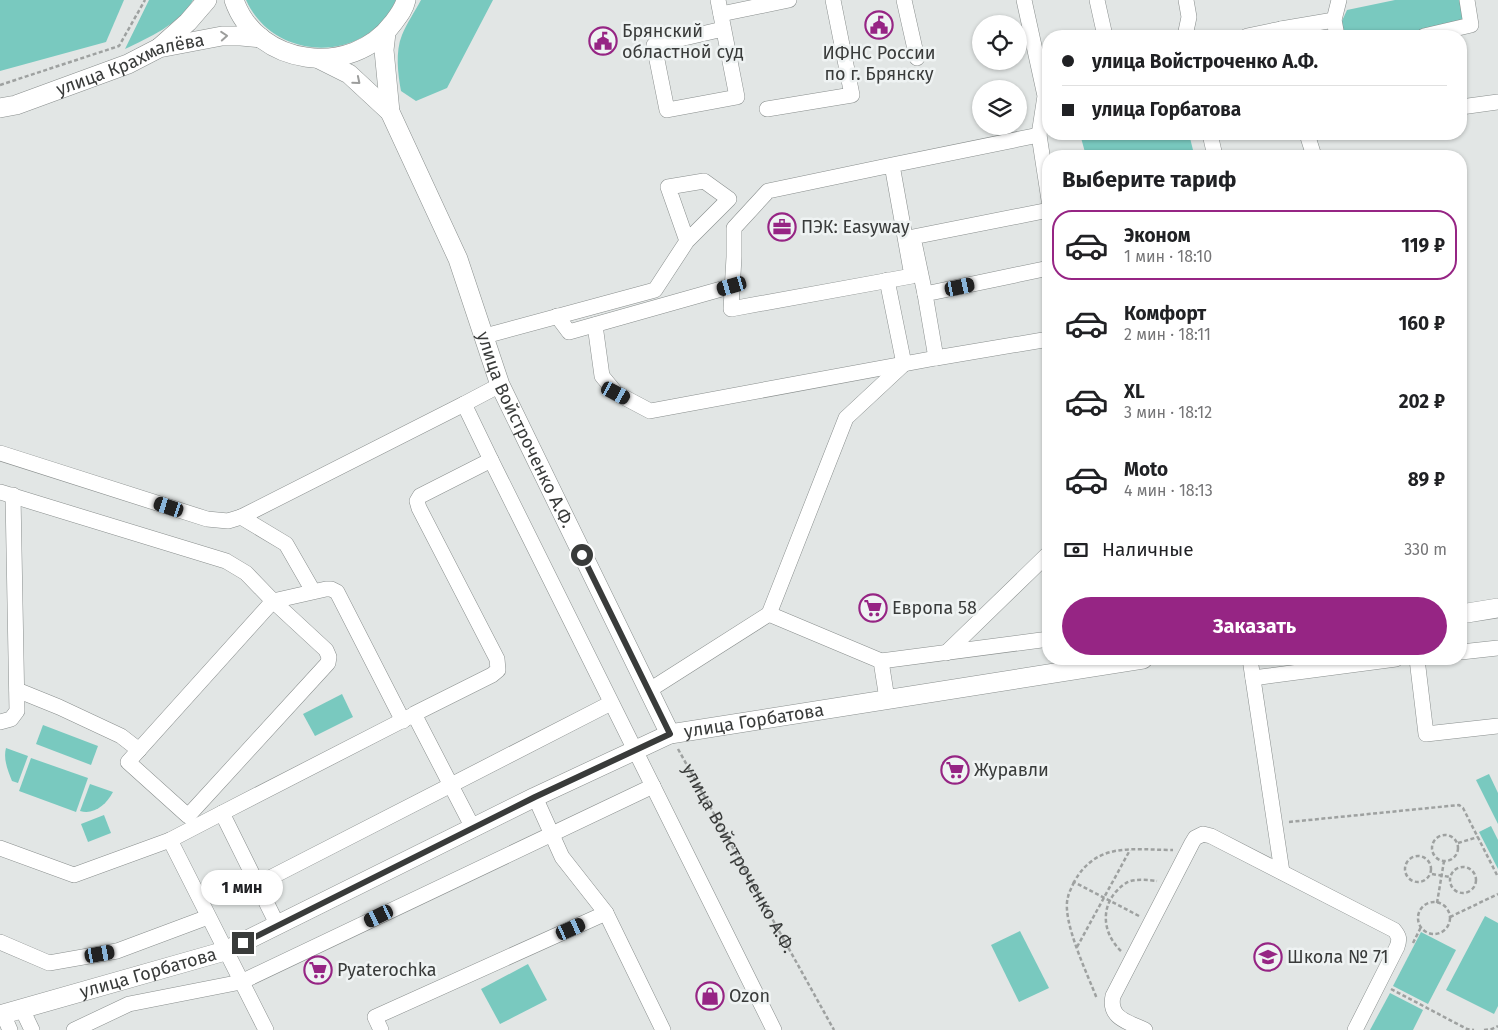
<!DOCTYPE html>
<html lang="ru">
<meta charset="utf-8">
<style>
:root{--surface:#fff;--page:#f6f6f6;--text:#202124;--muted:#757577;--line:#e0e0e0;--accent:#962584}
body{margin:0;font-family:"Fira Sans",sans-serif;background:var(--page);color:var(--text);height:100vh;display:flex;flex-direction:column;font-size:19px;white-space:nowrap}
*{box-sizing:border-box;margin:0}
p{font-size:16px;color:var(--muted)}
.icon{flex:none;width:28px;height:28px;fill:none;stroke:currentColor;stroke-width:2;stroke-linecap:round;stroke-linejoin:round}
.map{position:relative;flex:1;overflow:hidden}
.drawer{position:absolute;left:1042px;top:150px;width:425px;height:515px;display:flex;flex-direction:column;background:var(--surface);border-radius:20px;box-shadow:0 1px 4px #0004}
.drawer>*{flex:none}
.guide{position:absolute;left:1042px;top:30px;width:425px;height:110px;border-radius:20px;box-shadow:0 1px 4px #0004;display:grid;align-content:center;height:110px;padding:0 20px;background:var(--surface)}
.fabs{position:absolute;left:972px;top:15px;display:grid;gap:10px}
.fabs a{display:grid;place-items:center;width:55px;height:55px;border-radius:50%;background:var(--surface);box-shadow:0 1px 4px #0004;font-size:25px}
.end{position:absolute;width:22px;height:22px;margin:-11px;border:6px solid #393b3a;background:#fff;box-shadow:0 0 0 2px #fff}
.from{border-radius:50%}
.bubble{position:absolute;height:35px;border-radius:18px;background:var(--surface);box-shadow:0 1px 4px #0004;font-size:16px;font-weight:700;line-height:35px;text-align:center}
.car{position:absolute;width:15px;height:30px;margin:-15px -8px;border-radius:6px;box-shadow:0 0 4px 1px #0007;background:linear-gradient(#222 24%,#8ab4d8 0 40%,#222 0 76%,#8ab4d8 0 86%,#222 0)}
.guide b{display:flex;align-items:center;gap:18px;height:48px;font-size:19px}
.guide b+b{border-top:1px solid var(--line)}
.guide i{width:12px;height:12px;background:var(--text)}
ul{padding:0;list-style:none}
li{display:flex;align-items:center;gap:15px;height:70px;margin:0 10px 8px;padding:0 10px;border:2px solid transparent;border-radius:20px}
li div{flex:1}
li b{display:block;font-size:19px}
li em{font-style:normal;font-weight:700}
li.on{border-color:var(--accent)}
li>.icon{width:45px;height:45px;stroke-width:1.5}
h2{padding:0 20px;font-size:22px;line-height:60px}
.pay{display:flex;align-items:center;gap:12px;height:55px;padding:0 20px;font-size:19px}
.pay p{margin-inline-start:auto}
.action{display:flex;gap:10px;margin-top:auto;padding:10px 20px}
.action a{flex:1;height:58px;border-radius:30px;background:var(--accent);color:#fff;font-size:20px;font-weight:700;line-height:58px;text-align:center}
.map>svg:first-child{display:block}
</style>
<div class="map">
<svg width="1498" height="1030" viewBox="0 0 1498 1030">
<rect width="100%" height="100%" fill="#e2e6e5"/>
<!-- green -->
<g fill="#79c9bf">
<path d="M0,0H124L106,42L0,71Z"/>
<path d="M149,0H193C180,24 148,38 125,49Z"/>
<path d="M246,0H396C368,64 274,63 246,0Z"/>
<path d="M421,0H493L447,88L416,101L401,91C398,74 395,52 402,35C407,23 415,11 421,0Z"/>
<path d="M1395,0H1462L1466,22L1395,36H1344L1341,23L1347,10Z"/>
<path d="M1080,134H1189L1194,154L1192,156H1086Z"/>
<path d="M342,694L353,717L315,736L303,714Z"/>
<path d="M43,725L98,746L91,765L36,744Z"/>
<path d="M6,748L28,756L18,783L12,781C8,771 3,759 6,748Z"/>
<path d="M31,758L88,778L76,812L19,791Z"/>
<path d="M1489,774L1498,793V824L1476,780Z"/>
<path d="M90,784L113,792C106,805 94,815 80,811Z"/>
<path d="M104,815L111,833L88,842L81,824Z"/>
<path d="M1491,826L1498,840V869L1479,832Z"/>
<path d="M1485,916L1498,923V1006L1494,1014L1446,990Z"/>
<path d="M1020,931L1049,988L1019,1002L991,945Z"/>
<path d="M1421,932L1456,950L1428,1004L1393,986Z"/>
<path d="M528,964L547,1000L500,1024L481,989Z"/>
<path d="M1390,993L1423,1010L1413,1030H1370Z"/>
</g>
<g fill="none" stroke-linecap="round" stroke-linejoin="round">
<!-- minor casing -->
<g stroke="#898e8d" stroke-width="16">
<g id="minor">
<path d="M718,0L737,97L667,110L654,45L723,29"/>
<path d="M904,0L917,58"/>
<path d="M1024,0L1045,96L1039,135L1049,200"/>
<path d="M1097,0L1105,36"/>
<path d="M721,14L789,0"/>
<path d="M1185,36L1189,17L1186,0"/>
<path d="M1247,36L1281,29"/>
<path d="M1283,36L1281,29L1334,20"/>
<path d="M1337,36L1334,20L1339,0"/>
<path d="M1424,36L1471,25L1467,0"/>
<path d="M1461,107L1498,102"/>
<path d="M767,109L852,95L833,0"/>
<path d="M1210,134L1215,156"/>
<path d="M1307,134L1314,156"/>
<path d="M892,165L768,191L734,228V257L731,309L912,276L892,165L1039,135"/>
<path d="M1049,268L925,294L936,358L1049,339"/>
<path d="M925,294L913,237L1049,210"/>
<path d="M557,316L569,332L732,286"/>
<path d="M595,325L602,376L616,393L650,411L936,358"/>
<path d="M485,336L655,290L687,241L729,199L704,181L668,187L687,241"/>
<path d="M0,453L207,519L228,521L241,517"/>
<path d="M491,460L774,1030"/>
<path d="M0,492L226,561L246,573L273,601L326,589H331L337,592L403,721"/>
<path d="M313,591L286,544L241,517L464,404"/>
<path d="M273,601L326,650L329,657L328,663L188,816L128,762Z"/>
<path d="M769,614L881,661L887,699"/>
<path d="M1461,652L1498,648"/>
<path d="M946,653L1049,553"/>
<path d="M1250,659L1282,872"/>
<path d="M1417,659L1426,734L1498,726"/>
<path d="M881,661L1049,639"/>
<path d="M1253,678L1396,659"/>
<path d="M17,690L59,707L121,736L139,750"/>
<path d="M648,691L769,614L846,418L904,364L887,280"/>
<path d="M0,722L11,719L17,711L13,495"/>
<path d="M535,797L562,857L606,913L663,1030"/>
<path d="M473,828L414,714L492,675L498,670L497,659L419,508L417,501L420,496L491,460L464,404L500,385"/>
<path d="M170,840L266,1030"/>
<path d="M0,848L74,875L170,840L222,813"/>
<path d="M258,884L611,703"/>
<path d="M278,926L222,813L411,716"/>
<path d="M0,942L49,963L117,951L208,917"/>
<path d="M22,1009L32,1030"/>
<path d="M3,1014L10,1030"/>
<path d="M74,1030L129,1004L241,982L653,786"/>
<path d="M381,1030L375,1017L606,913"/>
<path d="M1145,1030C1128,1022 1108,1018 1113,996L1192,843L1195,838L1203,834L1211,836L1394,930C1399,936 1400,939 1397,947L1355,1030"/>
</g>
</g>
<!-- major casing -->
<g stroke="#898e8d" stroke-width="20">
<g id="major">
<path d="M234,0C257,67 352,78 393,23C399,15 404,9 406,0"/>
<path id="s2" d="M386,33L384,50L390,112L458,259L500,385L670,734"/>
<path d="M160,47L188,22L207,0"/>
<path d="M319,59L349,74L390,112"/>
<path id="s3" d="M0,108L16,105L128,64L159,48L222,36H241L261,38"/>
<path d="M1461,614L1498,608"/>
<path id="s4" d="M0,1015L225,951L535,797L670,734L1143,659"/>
</g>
</g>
<!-- path -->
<g stroke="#9ea1a0" stroke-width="2.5" stroke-dasharray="4 2.5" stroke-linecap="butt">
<path d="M0,85L119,46L145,0"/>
<path id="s1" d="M678,749L834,1030"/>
<path d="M1289,822L1459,805L1463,808L1498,877"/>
<circle cx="1445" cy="848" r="13"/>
<path d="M1458,843L1478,837"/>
<circle cx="1418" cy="869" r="13"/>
<circle cx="1463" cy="880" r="13"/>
<path d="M1432,874L1450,877"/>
<path d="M1074,882C1072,887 1069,892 1068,897C1061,920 1088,975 1097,999"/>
<circle cx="1434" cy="918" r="16"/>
<path d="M1437,903L1444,861"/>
<path d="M1139,916L1074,882C1097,841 1133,850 1173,850"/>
<path d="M1450,917L1498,894"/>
<path d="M1413,943L1421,927"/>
<path d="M1077,947L1130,850"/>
<path d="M1121,951C1100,931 1100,900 1126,883C1134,878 1149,880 1157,881"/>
<path d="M1391,989L1467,1029L1474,1030"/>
<path d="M1484,1030L1492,1029L1498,1026"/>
</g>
<!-- minor -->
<use href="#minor" stroke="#fff" stroke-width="15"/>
<!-- major -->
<use href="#major" stroke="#fff" stroke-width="19"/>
</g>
<!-- one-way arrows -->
<defs><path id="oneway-chevron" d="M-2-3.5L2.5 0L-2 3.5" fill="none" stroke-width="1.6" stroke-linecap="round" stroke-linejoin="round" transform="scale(1.25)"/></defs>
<g stroke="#9c9d9c">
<use href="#oneway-chevron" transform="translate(224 36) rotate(-4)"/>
<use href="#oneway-chevron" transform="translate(357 81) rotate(40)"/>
</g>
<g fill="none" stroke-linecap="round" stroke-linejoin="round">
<!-- route -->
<path stroke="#393b3a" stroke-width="6" d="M243,943L535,797L670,734L582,555"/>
</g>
<!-- icons -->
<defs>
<g id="civic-ring" transform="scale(1.4375)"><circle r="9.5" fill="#eff3f3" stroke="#962584" stroke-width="1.5"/><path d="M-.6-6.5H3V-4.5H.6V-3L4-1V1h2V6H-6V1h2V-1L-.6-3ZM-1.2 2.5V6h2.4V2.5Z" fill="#962584"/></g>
<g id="office-ring" transform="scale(1.4375)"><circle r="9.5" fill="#eff3f3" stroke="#962584" stroke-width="1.5"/><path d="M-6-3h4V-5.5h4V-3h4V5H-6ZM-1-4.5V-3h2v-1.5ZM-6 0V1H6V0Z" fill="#962584"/></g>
<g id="supermarket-ring" transform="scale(1.4375)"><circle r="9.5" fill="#eff3f3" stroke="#962584" stroke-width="1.5"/><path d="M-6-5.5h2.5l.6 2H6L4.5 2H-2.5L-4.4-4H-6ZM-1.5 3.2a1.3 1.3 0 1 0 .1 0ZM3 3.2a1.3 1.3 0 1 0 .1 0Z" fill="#962584"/></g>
<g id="school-ring" transform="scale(1.4375)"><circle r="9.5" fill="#eff3f3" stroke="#962584" stroke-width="1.5"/><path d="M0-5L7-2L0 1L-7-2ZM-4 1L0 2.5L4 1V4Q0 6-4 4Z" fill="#962584"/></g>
<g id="shop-ring" transform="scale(1.4375)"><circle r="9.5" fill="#eff3f3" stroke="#962584" stroke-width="1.5"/><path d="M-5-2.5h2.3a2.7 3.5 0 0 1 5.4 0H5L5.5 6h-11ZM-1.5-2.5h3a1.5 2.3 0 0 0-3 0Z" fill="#962584"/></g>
</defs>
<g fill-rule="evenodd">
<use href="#civic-ring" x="879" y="25"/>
<use href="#civic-ring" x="603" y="41"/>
<use href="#office-ring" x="782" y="227"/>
<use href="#supermarket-ring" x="873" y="608"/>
<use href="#supermarket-ring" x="955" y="770"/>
<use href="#school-ring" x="1268" y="957"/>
<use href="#supermarket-ring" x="318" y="970"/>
<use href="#shop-ring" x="710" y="996"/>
</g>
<g text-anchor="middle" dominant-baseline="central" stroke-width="5" stroke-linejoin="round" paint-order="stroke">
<!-- poi labels -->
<g font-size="18" fill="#393b3a" stroke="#eff3f3" text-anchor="start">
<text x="622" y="31">Брянский<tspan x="622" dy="21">областной суд</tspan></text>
<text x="879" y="53" text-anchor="middle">ИФНС России<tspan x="879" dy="21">по г. Брянску</tspan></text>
<text x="801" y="227">ПЭК: Easyway</text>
<text x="892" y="608">Европа 58</text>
<text x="974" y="770">Журавли</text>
<text x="1287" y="957">Школа № 71</text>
<text x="337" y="970">Pyaterochka</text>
<text x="729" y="996">Ozon</text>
</g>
<!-- street labels -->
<g font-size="18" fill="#393b3a" stroke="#eff3f3">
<text stroke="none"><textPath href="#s3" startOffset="138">улица Крахмалёва</textPath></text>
<text stroke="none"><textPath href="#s2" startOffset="425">улица Войстроченко А.Ф.</textPath></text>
<text stroke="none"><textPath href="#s4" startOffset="814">улица Горбатова</textPath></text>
<text stroke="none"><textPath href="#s1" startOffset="125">улица Войстроченко А.Ф.</textPath></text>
<text stroke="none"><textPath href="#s4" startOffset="154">улица Горбатова</textPath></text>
</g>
</g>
</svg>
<div class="fabs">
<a><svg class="icon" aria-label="locate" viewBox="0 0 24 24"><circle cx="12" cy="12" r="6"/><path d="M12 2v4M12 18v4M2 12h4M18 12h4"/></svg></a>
<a><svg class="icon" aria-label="layers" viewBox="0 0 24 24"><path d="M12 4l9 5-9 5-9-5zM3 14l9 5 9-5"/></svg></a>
</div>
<i class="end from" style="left:582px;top:555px"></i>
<i class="end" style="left:243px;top:943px"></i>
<div class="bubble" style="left:201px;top:870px;width:82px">1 мин</div>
<i class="car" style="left:732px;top:286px;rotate:254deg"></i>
<i class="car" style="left:960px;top:287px;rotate:78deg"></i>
<i class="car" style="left:616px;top:393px;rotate:118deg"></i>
<i class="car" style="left:169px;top:507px;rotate:288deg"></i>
<i class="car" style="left:379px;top:916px;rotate:244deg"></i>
<i class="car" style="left:571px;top:929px;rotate:66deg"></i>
<i class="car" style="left:100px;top:954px;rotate:80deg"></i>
<div class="guide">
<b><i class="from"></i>улица Войстроченко А.Ф.</b>
<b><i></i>улица Горбатова</b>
</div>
<section class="drawer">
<h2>Выберите тариф</h2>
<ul>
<li class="on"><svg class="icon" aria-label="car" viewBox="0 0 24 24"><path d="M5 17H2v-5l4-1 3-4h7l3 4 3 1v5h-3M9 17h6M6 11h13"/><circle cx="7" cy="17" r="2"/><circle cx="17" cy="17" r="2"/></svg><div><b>Эконом</b><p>1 мин · 18:10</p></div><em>119 ₽</em></li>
<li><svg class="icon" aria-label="car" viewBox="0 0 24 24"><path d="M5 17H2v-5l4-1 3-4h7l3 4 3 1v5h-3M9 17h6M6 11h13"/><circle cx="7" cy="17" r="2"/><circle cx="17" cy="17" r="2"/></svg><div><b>Комфорт</b><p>2 мин · 18:11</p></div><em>160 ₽</em></li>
<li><svg class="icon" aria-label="car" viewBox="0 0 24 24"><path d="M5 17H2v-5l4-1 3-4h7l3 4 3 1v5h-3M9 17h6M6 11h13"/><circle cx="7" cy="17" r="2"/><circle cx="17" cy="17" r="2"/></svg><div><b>XL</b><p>3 мин · 18:12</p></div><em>202 ₽</em></li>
<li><svg class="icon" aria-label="car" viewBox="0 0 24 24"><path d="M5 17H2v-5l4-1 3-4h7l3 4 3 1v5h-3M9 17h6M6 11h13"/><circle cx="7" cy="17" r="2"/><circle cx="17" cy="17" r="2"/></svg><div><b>Moto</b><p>4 мин · 18:13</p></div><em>89 ₽</em></li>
</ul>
<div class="pay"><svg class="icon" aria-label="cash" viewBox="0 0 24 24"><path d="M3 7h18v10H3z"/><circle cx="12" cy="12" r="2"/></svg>Наличные<p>330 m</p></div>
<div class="action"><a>Заказать</a></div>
</section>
</div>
